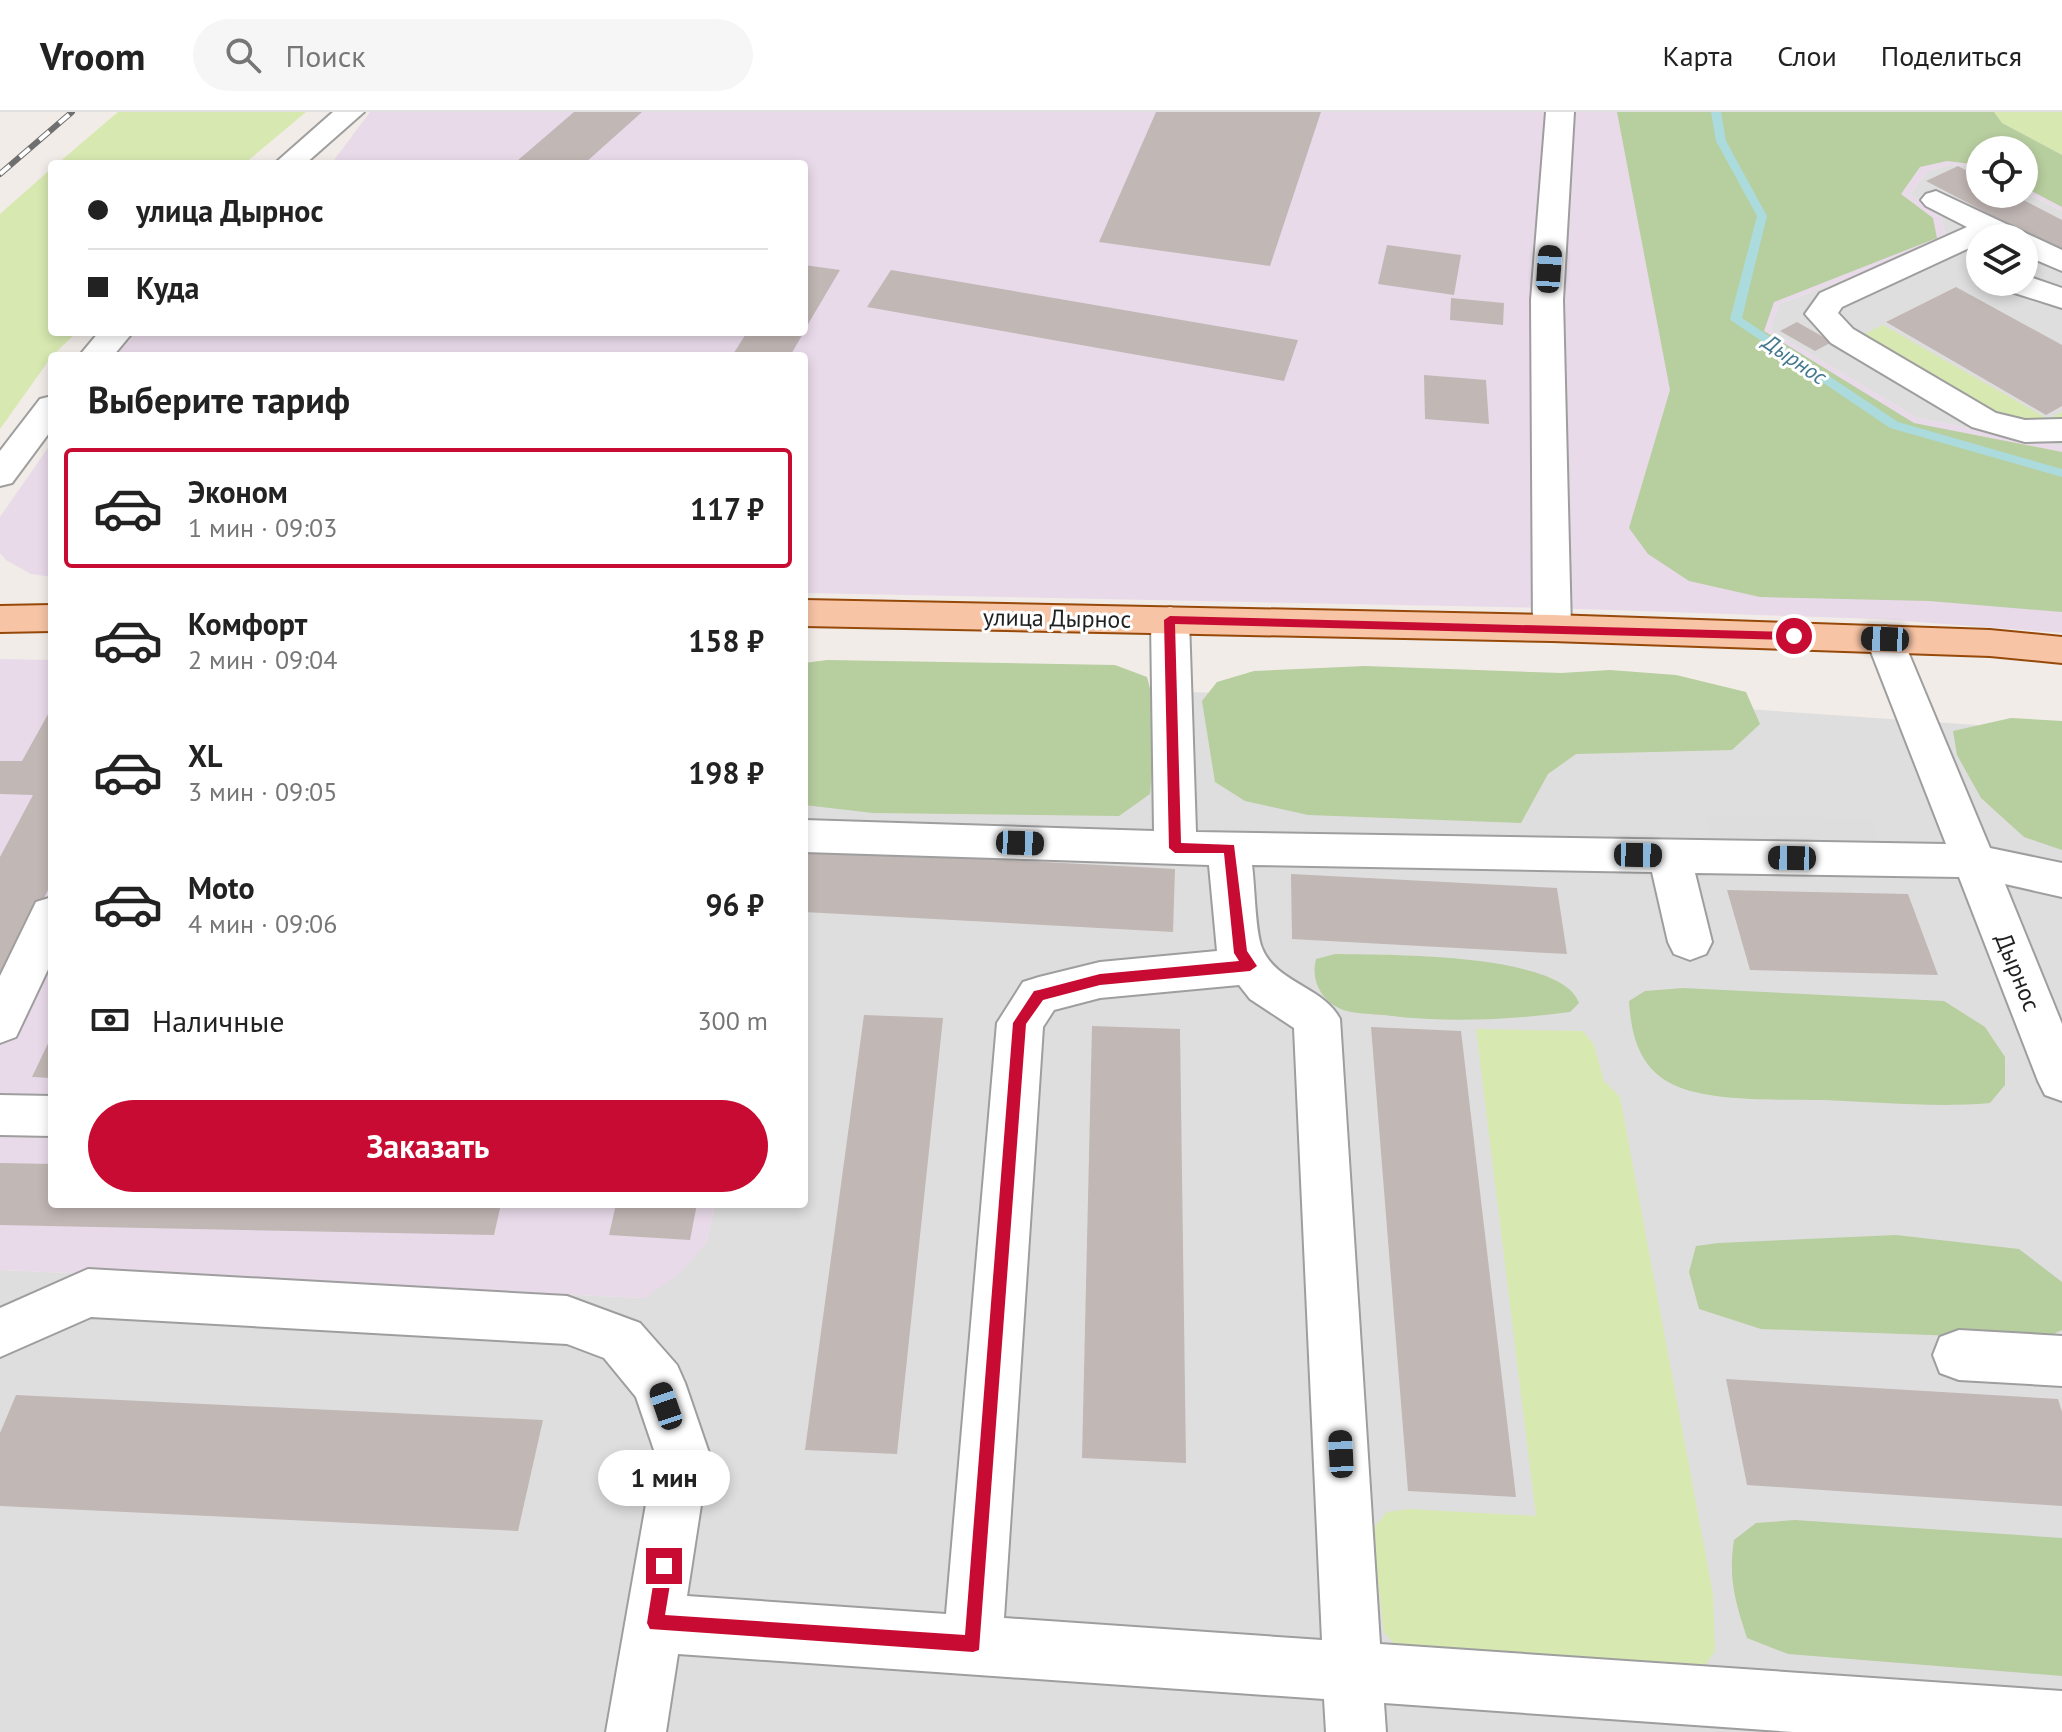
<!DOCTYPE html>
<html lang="ru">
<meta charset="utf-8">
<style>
:root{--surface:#fff;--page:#f6f6f6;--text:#222;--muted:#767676;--line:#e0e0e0;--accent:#c70b32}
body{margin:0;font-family:"PT Sans",sans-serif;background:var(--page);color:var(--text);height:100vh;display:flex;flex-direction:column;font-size:30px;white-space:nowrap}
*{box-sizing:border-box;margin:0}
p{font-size:26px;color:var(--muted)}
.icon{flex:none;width:44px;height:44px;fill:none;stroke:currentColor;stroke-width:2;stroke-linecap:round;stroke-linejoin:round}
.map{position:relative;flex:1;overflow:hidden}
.panel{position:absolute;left:48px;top:240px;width:760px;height:856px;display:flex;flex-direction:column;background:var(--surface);border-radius:8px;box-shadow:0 4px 12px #0003}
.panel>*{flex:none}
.hud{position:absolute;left:48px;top:48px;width:760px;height:176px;border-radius:8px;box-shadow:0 4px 12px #0003;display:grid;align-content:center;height:176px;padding:0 40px;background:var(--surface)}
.tools{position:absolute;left:1966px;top:24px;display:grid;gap:16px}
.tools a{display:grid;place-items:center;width:72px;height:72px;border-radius:50%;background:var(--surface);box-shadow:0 4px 12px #0003;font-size:40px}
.end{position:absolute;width:36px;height:36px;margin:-18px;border:10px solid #c70b32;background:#fff;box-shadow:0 0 0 4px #fff}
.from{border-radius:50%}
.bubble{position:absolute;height:56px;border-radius:28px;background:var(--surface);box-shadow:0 4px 12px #0003;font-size:26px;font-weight:700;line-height:56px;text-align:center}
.car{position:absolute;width:24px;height:48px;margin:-24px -12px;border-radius:10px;box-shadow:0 0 6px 2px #0007;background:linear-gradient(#222 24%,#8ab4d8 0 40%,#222 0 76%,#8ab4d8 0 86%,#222 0)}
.hud b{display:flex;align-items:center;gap:28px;height:76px;font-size:30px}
.hud b+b{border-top:2px solid var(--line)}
.hud i{width:20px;height:20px;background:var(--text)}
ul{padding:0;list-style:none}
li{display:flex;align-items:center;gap:24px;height:120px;margin:0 16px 12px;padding:0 24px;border:4px solid transparent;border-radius:8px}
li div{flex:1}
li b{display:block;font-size:30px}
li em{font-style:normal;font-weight:700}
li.active{border-color:var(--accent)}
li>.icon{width:72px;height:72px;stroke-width:1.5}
h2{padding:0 40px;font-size:36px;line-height:96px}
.pay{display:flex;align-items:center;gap:20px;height:88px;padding:0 40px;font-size:30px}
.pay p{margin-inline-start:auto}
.primary-button{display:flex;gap:16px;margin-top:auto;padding:16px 40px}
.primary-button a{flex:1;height:92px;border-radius:48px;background:var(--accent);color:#fff;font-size:32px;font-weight:700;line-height:92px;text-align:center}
header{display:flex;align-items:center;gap:48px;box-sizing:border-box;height:112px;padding:0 40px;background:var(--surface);border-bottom:2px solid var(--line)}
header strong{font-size:38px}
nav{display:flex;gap:44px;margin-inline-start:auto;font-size:28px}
.search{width:560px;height:72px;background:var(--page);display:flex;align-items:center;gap:20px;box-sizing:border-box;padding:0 28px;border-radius:44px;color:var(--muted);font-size:30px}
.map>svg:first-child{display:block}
</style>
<header>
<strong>Vroom</strong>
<div class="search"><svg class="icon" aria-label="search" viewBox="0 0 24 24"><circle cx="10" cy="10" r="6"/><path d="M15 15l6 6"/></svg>Поиск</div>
<nav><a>Карта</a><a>Слои</a><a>Поделиться</a></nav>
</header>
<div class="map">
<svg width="2062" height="1620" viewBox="0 0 2062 1620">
<rect width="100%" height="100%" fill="#f1ece8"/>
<!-- residential -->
<g fill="#dfdede" fill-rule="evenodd">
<path d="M1950,53L1972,54L1980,58V82L2024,80L2062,99V334L1917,306L1770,218L1779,192L1946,129L1942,106L1910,82L1928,59ZM1980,126H2024V170H1980Z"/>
<path d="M804,570L1689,593L2062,619V1620H0V1158L645,1186L706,1131L715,1092H804Z"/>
</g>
<!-- industrial -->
<g fill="#e9dae9">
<path d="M370,0H2062V99L2024,80V38H1980V58L1972,54L1950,53L1928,59L1910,82L1942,106L1946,129L1779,192L1770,218L1917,306L2062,334V521L1878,507L1548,496L804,481V244H115L136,220H804V52H331Z"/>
<path d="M52,330V465L31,462L6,448L0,441V405Z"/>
<path d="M0,547L52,548V1092H715L706,1131L679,1162L645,1186L0,1158Z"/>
</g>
<!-- grass -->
<g fill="#d7e8b1">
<path d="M118,0H306L244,52H57Z"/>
<path d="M1994,0H2062V43L2002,11Z"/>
<path d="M52,56V220H77L52,244L0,317V102Z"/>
<path d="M1883,213L2048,307L2062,300V314L2014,312L1856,226Z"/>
<path d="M1476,917L1583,919L1594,933L1604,969L1620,985L1713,1482L1715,1539L1701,1559L1399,1537L1384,1520L1372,1418L1387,1400L1409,1397L1536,1404Z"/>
</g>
<!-- forest -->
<g fill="#b7ce9f">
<path d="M1617,0H1994L2002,11L2062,43V95L2024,75V38H1980V53L1947,49L1920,55L1901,82L1933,106L1937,126L1774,190L1764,219L1914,311L2062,340V500L1929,489L1760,485L1689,469L1648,442L1629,416L1670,278Z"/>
<path d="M827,548L1115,553L1147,565L1157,604L1150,682L1119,704L873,701L804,693V551Z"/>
<path d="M1365,554L1561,561L1610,558L1676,563L1746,580L1760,612L1732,638L1576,642L1548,662L1521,711L1308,703L1245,689L1215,670L1202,589L1217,570L1254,559Z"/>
<path d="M2011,606L2062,609V738L2024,725L1981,686L1957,643L1953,619Z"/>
<path d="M1335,842C1382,843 1562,840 1579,891L1570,900C1509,908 1445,911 1384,903C1372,902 1358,902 1347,899C1323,892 1310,870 1316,847Z"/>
<path d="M1683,876L1944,889L1985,915L2005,945V973L1990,991C1935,996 1880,990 1824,988C1781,987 1710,991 1672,972C1639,956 1631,922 1629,889L1645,879Z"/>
<path d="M1896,1123L2019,1137L2062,1170V1218L2043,1227L1761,1217L1699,1197L1689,1160L1696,1134L1718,1131Z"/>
<path d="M1795,1408L2062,1426V1564L1788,1542L1747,1526C1735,1490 1728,1465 1734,1428L1756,1411Z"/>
</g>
<!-- parking -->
<path fill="#ddd" d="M1705,704L1870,706L1879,730L1711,727Z"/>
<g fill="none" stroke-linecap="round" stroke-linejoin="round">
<!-- stream -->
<path fill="#abdbdc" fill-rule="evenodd" d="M1711,0H1721L1726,29L1767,104L1742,206L1898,310L2062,357V365L1890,316L1732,209L1730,207L1757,104L1716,29Z"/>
</g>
<!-- building -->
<g fill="#c1b7b5">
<path d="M574,0H642L584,52H531L517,49Z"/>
<path d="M1156,0H1321L1270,154L1099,130Z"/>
<path d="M1958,54L1980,66V82H2012L2062,108V140L1926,69Z"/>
<path d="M1387,133L1461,143L1454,183L1378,172Z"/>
<path d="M804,153L840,158L804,219Z"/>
<path d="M891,158L1298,228L1284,269L867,195Z"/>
<path d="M1956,175L2062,233V294L2046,303L1886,210Z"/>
<path d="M1451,186L1504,191L1503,213L1450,208Z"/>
<path d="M1797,210L1832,230L1815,239L1780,219Z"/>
<path d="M747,220H804L790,244H732Z"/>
<path d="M1424,263L1486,268L1489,312L1425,307Z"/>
<path d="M52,595V770L0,874V745L33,683L0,682V649H22Z"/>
<path d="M804,737L1175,757L1173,820L804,800Z"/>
<path d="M1291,762L1557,776L1567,842L1292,827Z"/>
<path d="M1727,778L1908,782L1938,863L1750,858Z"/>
<path d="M864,903L943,906L897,1342L805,1338Z"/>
<path d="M1092,914L1180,917L1186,1351L1082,1346Z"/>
<path d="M1371,915L1461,919L1516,1385L1408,1379Z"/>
<path d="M52,923V966L32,965Z"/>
<path d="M0,1051L52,1052V1092H501L494,1123L0,1113Z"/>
<path d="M616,1092H697L690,1128L609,1123Z"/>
<path d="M1726,1267L2058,1287L2062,1300V1394L1747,1373Z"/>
<path d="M16,1283L543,1308L518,1419L0,1394V1321Z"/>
</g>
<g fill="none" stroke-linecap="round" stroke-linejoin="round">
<!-- minor casing -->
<g stroke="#9e9e9e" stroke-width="4">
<g id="minor">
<path d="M333,0H364L305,52H274Z"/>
<path d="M1546,0H1574L1563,188L1571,516L1565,525L1552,529L1539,525L1533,516L1531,188Z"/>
<path d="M1936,79L2062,138V159L2024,143V126H1980V131L1842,195L1838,201L1853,217L1996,301L2025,308L2062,307V329L2025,330L1972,315L1831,231L1805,202L1820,181L1967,115L1926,94L1921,88L1926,82Z"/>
<path d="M2024,163L2062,176V196L2002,177L1997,170H2024Z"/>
<path d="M99,220H133L113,244H79Z"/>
<path d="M52,284V317L12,371L0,374V339L40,287Z"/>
<path d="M1170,495L1183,499L1189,508L1196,720L1946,732L1866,527L1871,518L1885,514L1899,518L1990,736L2062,751V785L2005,772L2062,912V989L2045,983L2038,969L1959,765L1695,761L1712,830L1706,842L1690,848L1674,842L1668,830L1652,760L1252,753C1255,773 1255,819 1262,836C1276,871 1324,875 1340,907L1380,1532L2062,1579V1620H1793L1384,1591L1386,1620H1326L1324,1587L678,1542L666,1620H606L655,1341L636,1285L604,1246L567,1232L91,1205L0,1245V1196L88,1157L567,1184L640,1211L677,1253L685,1271L709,1341L687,1484L946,1502L997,911L1023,870L1039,865L1100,850L1217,839L1209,753L804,740V708L1154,719L1151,508L1157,499ZM1239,873L1250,887L1294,916L1322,1528L1004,1506L1043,915L1054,898L1100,886Z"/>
<path d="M52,785V849L16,925L0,931V864L36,790Z"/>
<path d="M0,983L52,984V1024L0,1023Z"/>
<path d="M1959,1218L2062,1224V1274L1959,1268L1940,1261L1933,1243L1940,1225Z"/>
</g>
</g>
<!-- major casing -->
<g stroke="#964908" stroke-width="4">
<g id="major">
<path d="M804,488L1552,503L1990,518L2062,525V551L1990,544L1552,529L804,514Z"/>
<path d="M52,493V519L0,520V494Z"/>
</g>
</g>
<!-- minor -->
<use href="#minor" fill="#fff" fill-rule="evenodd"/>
<!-- major -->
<use href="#major" fill="#f7c4a6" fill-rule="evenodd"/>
<!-- rail casing -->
<g stroke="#6f6f6f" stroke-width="6">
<path id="rail" d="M0,62L72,0"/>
</g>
<!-- rail -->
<use href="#rail" stroke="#fff" stroke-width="4" stroke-dasharray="13" stroke-linecap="butt"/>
</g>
<!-- route -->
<path fill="#c70b32" d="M1170,504L1794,520L1800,524L1794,528L1175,512L1181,731L1234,733L1247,839L1257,854L1250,859L1100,873L1043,888L1026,912L979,1538L973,1540L650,1517L647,1511L656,1454L658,1448L664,1446L670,1448L673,1454L665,1503L965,1523L1013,911L1034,879L1039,878L1100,862L1239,849L1234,841L1224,741H1175L1169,736L1164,508Z"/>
<g text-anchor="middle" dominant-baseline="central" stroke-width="6" stroke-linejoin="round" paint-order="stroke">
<!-- far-water labels -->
<g font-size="22" font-style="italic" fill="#44788e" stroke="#fff">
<text transform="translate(1795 247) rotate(34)">Дырнос</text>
</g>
<!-- street labels -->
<g font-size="24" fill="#212121" stroke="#fff">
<text transform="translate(1057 506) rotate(1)">улица Дырнос</text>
<text transform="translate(2018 860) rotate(68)">Дырнос</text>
</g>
</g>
</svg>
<div class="tools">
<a><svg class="icon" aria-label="locate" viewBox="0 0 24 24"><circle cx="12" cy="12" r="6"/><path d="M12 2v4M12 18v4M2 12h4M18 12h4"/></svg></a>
<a><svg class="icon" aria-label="layers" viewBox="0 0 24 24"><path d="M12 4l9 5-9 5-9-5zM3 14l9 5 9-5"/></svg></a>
</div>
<i class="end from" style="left:1794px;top:524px"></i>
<i class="end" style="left:664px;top:1454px"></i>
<div class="bubble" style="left:598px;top:1338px;width:132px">1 мин</div>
<i class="car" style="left:1549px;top:157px;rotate:4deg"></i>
<i class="car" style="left:1885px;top:527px;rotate:272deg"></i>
<i class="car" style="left:1020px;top:731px;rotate:92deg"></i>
<i class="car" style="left:1638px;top:743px;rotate:91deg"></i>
<i class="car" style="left:1792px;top:746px;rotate:271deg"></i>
<i class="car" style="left:666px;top:1294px;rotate:341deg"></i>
<i class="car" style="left:1341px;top:1342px;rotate:357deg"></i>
<div class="hud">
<b><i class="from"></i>улица Дырнос</b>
<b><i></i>Куда</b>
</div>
<section class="panel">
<h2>Выберите тариф</h2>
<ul>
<li class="active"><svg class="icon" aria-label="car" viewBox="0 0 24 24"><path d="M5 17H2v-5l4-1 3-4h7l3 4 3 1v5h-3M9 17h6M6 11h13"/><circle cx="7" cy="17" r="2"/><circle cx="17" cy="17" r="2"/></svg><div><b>Эконом</b><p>1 мин · 09:03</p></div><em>117 ₽</em></li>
<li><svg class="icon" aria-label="car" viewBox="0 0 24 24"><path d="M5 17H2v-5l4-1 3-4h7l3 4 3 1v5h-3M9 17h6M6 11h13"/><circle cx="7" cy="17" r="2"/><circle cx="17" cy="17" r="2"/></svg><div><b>Комфорт</b><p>2 мин · 09:04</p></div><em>158 ₽</em></li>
<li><svg class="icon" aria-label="car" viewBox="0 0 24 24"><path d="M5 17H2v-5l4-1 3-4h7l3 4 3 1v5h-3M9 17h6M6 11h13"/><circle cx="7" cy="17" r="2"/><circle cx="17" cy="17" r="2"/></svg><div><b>XL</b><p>3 мин · 09:05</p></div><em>198 ₽</em></li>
<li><svg class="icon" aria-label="car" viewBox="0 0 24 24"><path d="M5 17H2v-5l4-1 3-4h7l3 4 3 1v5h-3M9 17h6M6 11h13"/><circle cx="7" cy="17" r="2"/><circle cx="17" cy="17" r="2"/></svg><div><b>Moto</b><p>4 мин · 09:06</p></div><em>96 ₽</em></li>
</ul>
<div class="pay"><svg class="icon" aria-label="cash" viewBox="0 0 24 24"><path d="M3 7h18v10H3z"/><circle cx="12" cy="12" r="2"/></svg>Наличные<p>300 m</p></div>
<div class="primary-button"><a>Заказать</a></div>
</section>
</div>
